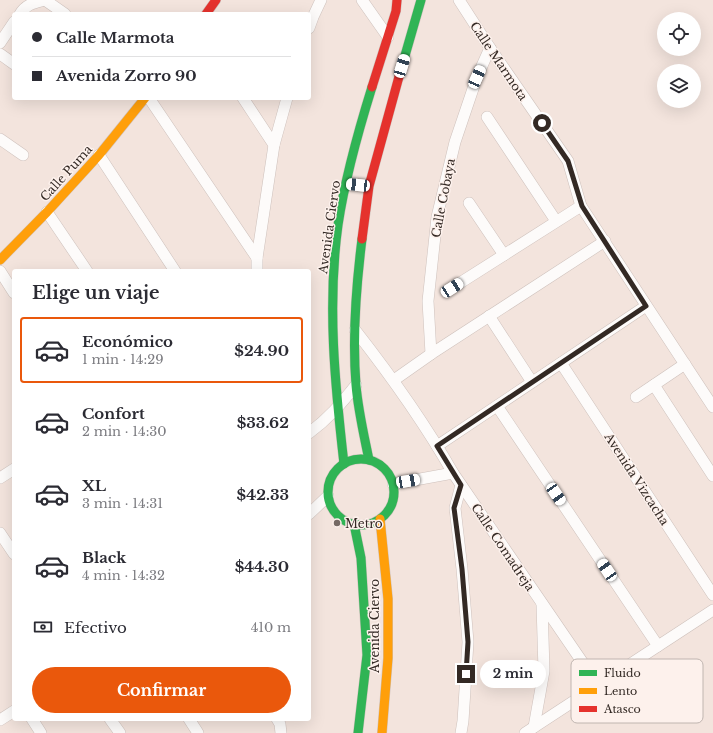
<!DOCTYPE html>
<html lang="es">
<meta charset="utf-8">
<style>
:root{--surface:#fff;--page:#f2f2f3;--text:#2b2b33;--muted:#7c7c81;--line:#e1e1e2;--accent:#ea580c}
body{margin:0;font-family:"Libre Baskerville",serif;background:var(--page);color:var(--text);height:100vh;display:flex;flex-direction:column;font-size:15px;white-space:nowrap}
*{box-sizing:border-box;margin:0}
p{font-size:13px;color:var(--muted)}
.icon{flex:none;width:22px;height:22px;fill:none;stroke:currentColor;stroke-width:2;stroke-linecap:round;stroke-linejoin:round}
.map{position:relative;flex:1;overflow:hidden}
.drawer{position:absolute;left:12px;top:269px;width:299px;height:452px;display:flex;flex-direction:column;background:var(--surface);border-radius:4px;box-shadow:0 4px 16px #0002}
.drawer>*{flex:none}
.top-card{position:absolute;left:12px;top:12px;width:299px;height:88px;border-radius:4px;box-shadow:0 4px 16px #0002;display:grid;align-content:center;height:88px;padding:0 20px;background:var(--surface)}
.fabs{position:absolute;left:657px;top:12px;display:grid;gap:8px}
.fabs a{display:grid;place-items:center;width:44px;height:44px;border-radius:50%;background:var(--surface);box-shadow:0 4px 16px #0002;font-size:20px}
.end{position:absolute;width:18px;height:18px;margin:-9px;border:5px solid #332924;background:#fff;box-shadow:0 0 0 2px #fff}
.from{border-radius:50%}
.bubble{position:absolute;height:28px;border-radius:14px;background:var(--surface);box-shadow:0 4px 16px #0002;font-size:13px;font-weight:700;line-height:28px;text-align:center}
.car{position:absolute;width:12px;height:24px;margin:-12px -6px;border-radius:5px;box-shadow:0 0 3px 1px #0007;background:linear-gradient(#fff 24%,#345 0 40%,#fff 0 76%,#345 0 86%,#fff 0)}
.top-card b{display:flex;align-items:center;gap:14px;height:38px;font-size:15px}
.top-card b+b{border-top:1px solid var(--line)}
.top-card i{width:10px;height:10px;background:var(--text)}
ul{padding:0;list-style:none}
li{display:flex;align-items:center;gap:12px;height:66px;margin:0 8px 6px;padding:0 12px;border:2px solid transparent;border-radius:4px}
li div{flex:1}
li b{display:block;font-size:15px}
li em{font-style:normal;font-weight:700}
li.on{border-color:var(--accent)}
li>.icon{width:36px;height:36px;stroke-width:1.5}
h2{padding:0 20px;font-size:18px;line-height:48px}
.pay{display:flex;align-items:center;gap:10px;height:44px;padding:0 20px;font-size:15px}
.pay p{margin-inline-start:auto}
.primary-button{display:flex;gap:8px;margin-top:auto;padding:8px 20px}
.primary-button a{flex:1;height:46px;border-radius:24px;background:var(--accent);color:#fff;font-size:16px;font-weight:700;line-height:46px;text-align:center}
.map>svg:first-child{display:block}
</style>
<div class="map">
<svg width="713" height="733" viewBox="0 0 713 733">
<rect width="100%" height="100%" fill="#f3e4dd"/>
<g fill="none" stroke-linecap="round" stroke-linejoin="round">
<!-- street casing -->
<g stroke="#cec1bc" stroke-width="12">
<g id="street">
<path d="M362,0L388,37"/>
<path d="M459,0L490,48L568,161L581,206L713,407"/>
<path d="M20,14C26,4 34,3 45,0L65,14"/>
<path d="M309,28L313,17L321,0"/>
<path d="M0,43L14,22"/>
<path d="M0,54L14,64"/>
<path d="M149,98L257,258"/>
<path d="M243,98L274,145"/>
<path d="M487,117L556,221"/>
<path d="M0,139L23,155"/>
<path d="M99,155L175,271"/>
<path d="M469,203L504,255"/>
<path d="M47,212L87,271"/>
<path d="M0,271L14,293"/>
<path d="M257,271V258L274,145L287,98"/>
<path d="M452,288L581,206"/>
<path d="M489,316L532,382"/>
<path d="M355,330C391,376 424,422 453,473L598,685"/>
<path d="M431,354L428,301L437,217L455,142L477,77L490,48"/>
<path d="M561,363L713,595"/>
<path d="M394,380L431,354L605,241"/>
<path d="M654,385L713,476"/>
<path d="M636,397L685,364"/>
<path d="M497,406L658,646"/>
<path d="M309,433C328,419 341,404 356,385"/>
<path d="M437,446L646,306"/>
<path d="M0,478L14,469"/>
<path d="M393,484L453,473"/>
<path d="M461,485L455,508L462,569L468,642L463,721L461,733"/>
<path d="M309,514L328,496"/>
<path d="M0,533L14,554"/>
<path d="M32,719L41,733"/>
<path d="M110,719L120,733"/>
<path d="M189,719L198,733"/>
<path d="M277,719L280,724L281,733"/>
<path d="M0,720L14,711"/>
<path d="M534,727L544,671L542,604"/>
<path d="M525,733L713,610"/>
</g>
</g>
<!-- fast casing -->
<g stroke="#cec1bc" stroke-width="10">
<g id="fast">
<path d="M400,73L421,0"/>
<path d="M362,239C356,287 352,336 356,385C358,410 364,435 369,460"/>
<circle cx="361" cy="492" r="33"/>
<path d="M344,464C335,385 327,305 338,225C345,178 358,132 372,87"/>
<path d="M354,524L361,558L367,655L358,733"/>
</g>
</g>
<!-- slow casing -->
<g stroke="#cec1bc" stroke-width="10">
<g id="slow">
<path d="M0,260L47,212L99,155L145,98"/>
<path d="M380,519L388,599V658L382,733"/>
</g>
</g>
<!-- jam casing -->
<g stroke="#cec1bc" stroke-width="10">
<g id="jam">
<path d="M206,14L216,0"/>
<path d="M372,87L396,11L397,0"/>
<path d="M362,239L369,186L400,73"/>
</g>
</g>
<!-- street -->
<use href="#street" stroke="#fdfbfa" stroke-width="11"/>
<!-- fast -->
<use href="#fast" stroke="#30b455" stroke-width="9"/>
<!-- slow -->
<use href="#slow" stroke="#ff9f0a" stroke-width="9"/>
<!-- jam -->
<use href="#jam" stroke="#e5322d" stroke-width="9"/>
</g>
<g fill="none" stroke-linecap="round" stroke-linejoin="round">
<!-- route -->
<path stroke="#332924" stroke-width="5" d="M466,674L468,642L462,569L454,508L461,485L437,446L646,306L582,206L568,161L542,123"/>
</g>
<!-- markers -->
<circle fill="#766a65" stroke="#fdf1ec" stroke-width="1.5" cx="337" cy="523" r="4"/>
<g text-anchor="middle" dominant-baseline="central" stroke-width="3" stroke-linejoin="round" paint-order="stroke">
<!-- street labels -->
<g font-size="12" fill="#332924" stroke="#fdf1ec">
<text transform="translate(499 61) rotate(56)">Calle Marmota</text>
<text transform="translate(66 173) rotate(-48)">Calle Puma</text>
<text transform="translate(443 198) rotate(-79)">Calle Cobaya</text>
<text transform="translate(329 227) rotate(-82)">Avenida Ciervo</text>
<text transform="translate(637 479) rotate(57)">Avenida Vizcacha</text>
<text transform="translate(503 547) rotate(56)">Calle Comadreja</text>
<text transform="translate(374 626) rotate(-90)">Avenida Ciervo</text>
</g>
<!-- poi labels -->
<g font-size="12" fill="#332924" stroke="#fdf1ec" text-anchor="start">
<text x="345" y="523">Metro</text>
</g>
</g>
<!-- legend -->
<rect x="571" y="659" width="132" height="64" rx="6" fill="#fdf1ec" stroke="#c0b5b0" stroke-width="1"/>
<rect x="579" y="670" width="18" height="6" fill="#30b455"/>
<rect x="579" y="688" width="18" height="6" fill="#ff9f0a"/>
<rect x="579" y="706" width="18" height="6" fill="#e5322d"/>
<g font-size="11" fill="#332924">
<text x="604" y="677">Fluido</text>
<text x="604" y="695">Lento</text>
<text x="604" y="713">Atasco</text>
</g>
</svg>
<div class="fabs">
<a><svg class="icon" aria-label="locate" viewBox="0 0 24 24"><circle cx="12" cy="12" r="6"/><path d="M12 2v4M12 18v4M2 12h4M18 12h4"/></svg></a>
<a><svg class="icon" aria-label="layers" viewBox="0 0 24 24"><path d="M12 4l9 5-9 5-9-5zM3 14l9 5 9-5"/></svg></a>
</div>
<i class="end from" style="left:542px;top:123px"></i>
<i class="end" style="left:466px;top:674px"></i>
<div class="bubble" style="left:480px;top:660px;width:66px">2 min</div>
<i class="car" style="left:402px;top:66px;rotate:17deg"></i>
<i class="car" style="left:477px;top:77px;rotate:24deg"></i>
<i class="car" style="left:358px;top:185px;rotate:276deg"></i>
<i class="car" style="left:452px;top:288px;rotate:57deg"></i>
<i class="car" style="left:408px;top:481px;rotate:80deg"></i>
<i class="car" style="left:556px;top:494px;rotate:146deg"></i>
<i class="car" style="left:607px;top:570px;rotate:326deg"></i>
<div class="top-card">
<b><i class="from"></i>Calle Marmota</b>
<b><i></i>Avenida Zorro 90</b>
</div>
<section class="drawer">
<h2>Elige un viaje</h2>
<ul>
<li class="on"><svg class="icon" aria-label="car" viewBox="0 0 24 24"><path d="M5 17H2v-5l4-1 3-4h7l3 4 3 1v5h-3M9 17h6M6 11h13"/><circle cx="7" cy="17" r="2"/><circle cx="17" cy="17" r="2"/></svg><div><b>Económico</b><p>1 min · 14:29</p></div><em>$24.90</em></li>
<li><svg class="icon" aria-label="car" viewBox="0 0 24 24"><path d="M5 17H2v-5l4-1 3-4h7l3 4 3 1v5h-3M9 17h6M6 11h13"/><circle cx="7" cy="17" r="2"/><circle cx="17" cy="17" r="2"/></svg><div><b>Confort</b><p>2 min · 14:30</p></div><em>$33.62</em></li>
<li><svg class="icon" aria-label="car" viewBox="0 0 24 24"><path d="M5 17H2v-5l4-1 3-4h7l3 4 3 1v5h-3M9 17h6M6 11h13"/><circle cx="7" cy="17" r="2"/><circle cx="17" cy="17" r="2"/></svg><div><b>XL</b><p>3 min · 14:31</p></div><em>$42.33</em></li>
<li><svg class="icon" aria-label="car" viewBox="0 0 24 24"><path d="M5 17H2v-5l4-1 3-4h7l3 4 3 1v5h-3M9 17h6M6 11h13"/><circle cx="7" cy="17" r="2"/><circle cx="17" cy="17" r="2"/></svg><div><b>Black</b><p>4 min · 14:32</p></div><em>$44.30</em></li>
</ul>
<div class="pay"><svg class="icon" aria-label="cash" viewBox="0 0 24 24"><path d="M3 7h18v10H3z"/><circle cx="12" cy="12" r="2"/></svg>Efectivo<p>410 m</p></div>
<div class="primary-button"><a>Confirmar</a></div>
</section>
</div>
